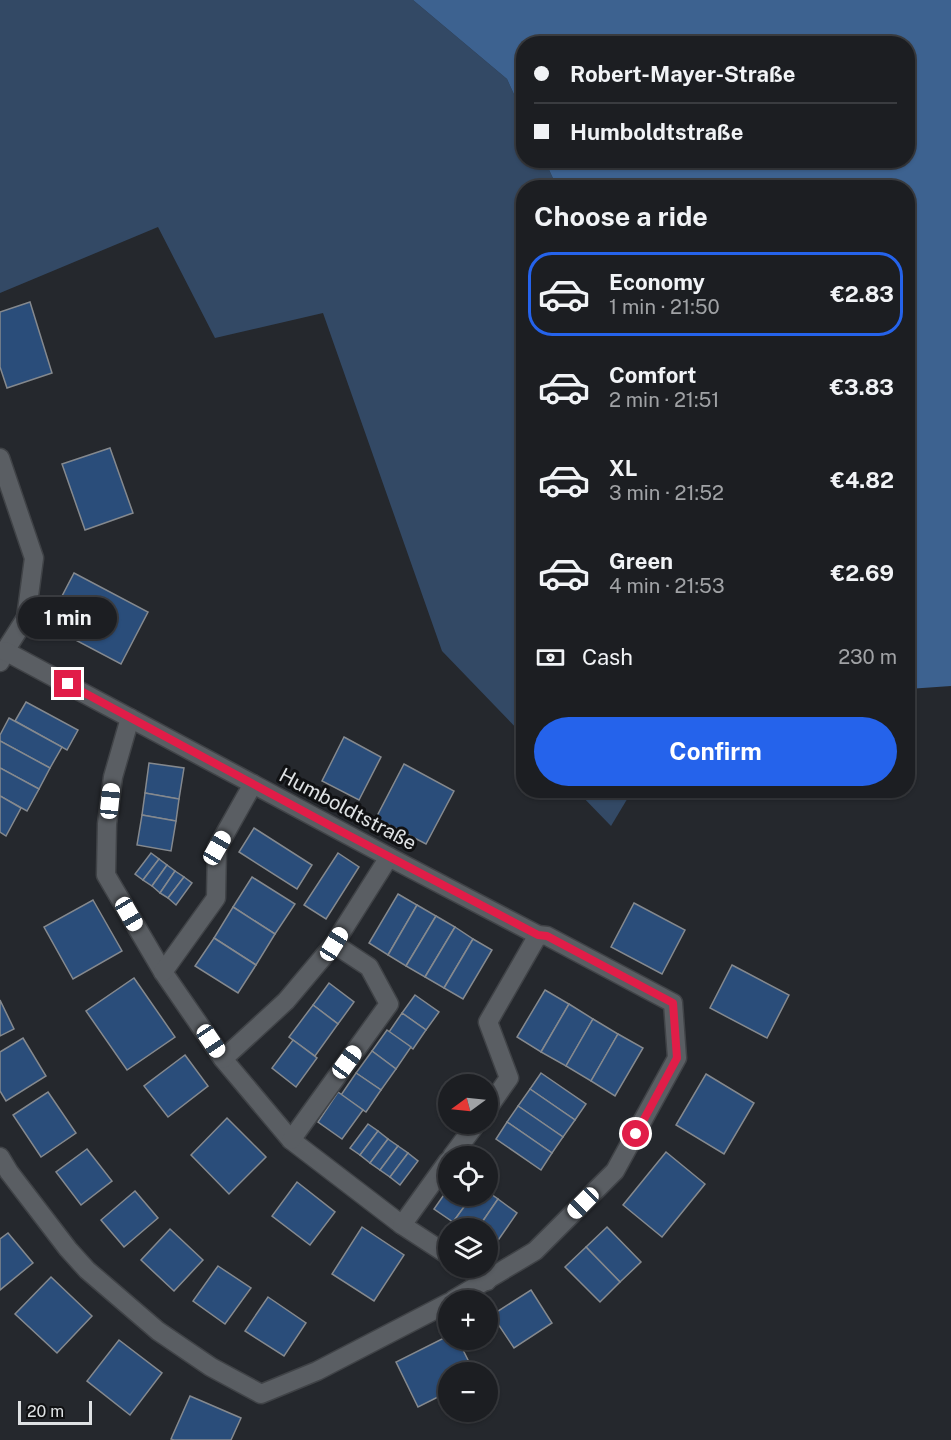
<!DOCTYPE html>
<meta charset="utf-8">
<style>
:root{--surface:#1c1e22;--page:#292b2f;--text:#f1f3f6;--muted:#a0a2a5;--line:#3a3c40;--accent:#2563eb}
body{margin:0;font-family:"Public Sans",sans-serif;background:var(--page);color:var(--text);height:100vh;display:flex;flex-direction:column;font-size:22px;white-space:nowrap}
*{box-sizing:border-box;margin:0}
p{font-size:20px;color:var(--muted)}
.icon{flex:none;width:33px;height:33px;fill:none;stroke:currentColor;stroke-width:2;stroke-linecap:round;stroke-linejoin:round}
.map{position:relative;flex:1;overflow:hidden}
.details{position:absolute;left:516px;top:180px;width:399px;height:618px;display:flex;flex-direction:column;background:var(--surface);border-radius:24px;box-shadow:0 2px 4px #0004,0 0 0 2px var(--line)}
.details>*{flex:none}
.guide{position:absolute;left:516px;top:36px;width:399px;height:132px;border-radius:24px;box-shadow:0 2px 4px #0004,0 0 0 2px var(--line);display:grid;align-content:center;height:132px;padding:0 18px;background:var(--surface)}
.needle{width:39px;rotate:255deg}
.controls{position:absolute;left:438px;top:1074px;display:grid;gap:12px}
.controls a{display:grid;place-items:center;width:60px;height:60px;border-radius:50%;background:var(--surface);box-shadow:0 2px 4px #0004,0 0 0 2px var(--line);font-size:30px}
.scale{position:absolute;left:18px;bottom:15px;width:74px;box-sizing:border-box;padding-left:6px;border:3px solid #dfe2e4;border-top:0;font-size:16px;line-height:21px;white-space:nowrap;color:#dfe2e4;-webkit-text-stroke:4px #101113;paint-order:stroke}
.end{position:absolute;width:27px;height:27px;margin:-14px;border:8px solid #e11d48;background:#fff;box-shadow:0 0 0 3px #fff}
.from{border-radius:50%}
.bubble{position:absolute;height:42px;border-radius:21px;background:var(--surface);box-shadow:0 2px 4px #0004,0 0 0 2px var(--line);font-size:20px;font-weight:700;line-height:42px;text-align:center}
.car{position:absolute;width:18px;height:36px;margin:-18px -9px;border-radius:8px;box-shadow:0 0 4px 2px #0007;background:linear-gradient(#fff 24%,#345 0 40%,#fff 0 76%,#345 0 86%,#fff 0)}
.guide b{display:flex;align-items:center;gap:21px;height:57px;font-size:22px}
.guide b+b{border-top:2px solid var(--line)}
.guide i{width:15px;height:15px;background:var(--text)}
ul{padding:0;list-style:none}
li{display:flex;align-items:center;gap:18px;height:84px;margin:0 12px 9px;padding:0 6px;border:3px solid transparent;border-radius:24px}
li div{flex:1}
li b{display:block;font-size:22px}
li em{font-style:normal;font-weight:700}
li.current{border-color:var(--accent)}
li>.icon{width:54px;height:54px;stroke-width:1.5}
h2{padding:0 18px;font-size:27px;line-height:72px}
.pay{display:flex;align-items:center;gap:15px;height:66px;padding:0 18px;font-size:22px}
.pay p{margin-inline-start:auto}
.primary-button{display:flex;gap:12px;margin-top:auto;padding:12px 18px}
.primary-button a{flex:1;height:69px;border-radius:36px;background:var(--accent);color:#fff;font-size:24px;font-weight:700;line-height:69px;text-align:center}
.map>svg:first-child{display:block}
</style>
<div class="map">
<svg width="951" height="1440" viewBox="0 0 951 1440">
<rect width="100%" height="100%" fill="#25282d"/>
<!-- green -->
<g fill="#334965">
<path d="M0,0H413L507,79L523,114L524,160L545,161L557,187L524,188L523,735L442,651L323,313L215,338L158,227L0,293Z"/>
<path d="M577,791H632L611,826Z"/>
</g>
<!-- forest -->
<path fill="#3d6290" d="M413,0H951V686L908,689V188L557,187L545,161L908,160V44H524L523,114L507,79Z"/>
<!-- building -->
<g fill="#2a4d7a" stroke="#85898e" stroke-width="1.5">
<path d="M30,302L52,373L7,388L0,367V312Z"/>
<path d="M110,448L133,513L85,530L62,464Z"/>
<path d="M74,573L148,612L121,664L47,625Z"/>
<path d="M26,702L78,730L67,750L15,721Z"/>
<path d="M9,718L62,747L50,768L0,741V735Z"/>
<path d="M344,737L381,757L359,800L322,781Z"/>
<path d="M0,741L50,768L39,789L0,768Z"/>
<path d="M149,763L184,768L179,799L145,793Z"/>
<path d="M404,764L454,791L426,844L376,818Z"/>
<path d="M0,768L39,789L27,811L0,796Z"/>
<path d="M145,793L179,799L176,821L142,815Z"/>
<path d="M0,796L21,808L6,836L0,832Z"/>
<path d="M142,815L176,821L171,851L137,845Z"/>
<path d="M254,828L312,865L297,889L239,852Z"/>
<path d="M151,853L159,859L143,880L135,874Z"/>
<path d="M338,853L359,867L326,919L304,905Z"/>
<path d="M159,859L167,865L152,886L143,880Z"/>
<path d="M167,865L175,871L160,893L152,886Z"/>
<path d="M175,871L184,877L168,898L160,893Z"/>
<path d="M184,877L192,883L176,905L168,898Z"/>
<path d="M252,877L295,904L275,934L233,907Z"/>
<path d="M398,894L417,905L388,955L369,943Z"/>
<path d="M93,900L122,951L73,979L44,927Z"/>
<path d="M634,903L685,930L662,974L611,947Z"/>
<path d="M417,905L436,916L406,966L388,955Z"/>
<path d="M233,907L275,934L256,965L214,938Z"/>
<path d="M436,916L455,927L425,977L406,966Z"/>
<path d="M455,927L473,939L444,988L425,977Z"/>
<path d="M214,938L256,965L238,993L195,966Z"/>
<path d="M473,939L492,950L463,999L444,988Z"/>
<path d="M732,965L789,995L767,1038L710,1008Z"/>
<path d="M134,978L175,1037L127,1070L86,1011Z"/>
<path d="M329,983L354,1002L338,1024L313,1005Z"/>
<path d="M545,990L569,1004L541,1052L517,1037Z"/>
<path d="M415,995L439,1012L426,1030L402,1013Z"/>
<path d="M0,1000L14,1029L0,1036Z"/>
<path d="M569,1004L593,1019L566,1066L541,1052Z"/>
<path d="M313,1005L338,1024L315,1056L289,1037Z"/>
<path d="M402,1013L426,1030L413,1049L389,1032Z"/>
<path d="M593,1019L618,1034L591,1081L566,1066Z"/>
<path d="M387,1030L411,1047L396,1069L372,1051Z"/>
<path d="M618,1034L643,1048L615,1096L591,1081Z"/>
<path d="M23,1038L46,1076L6,1101L0,1091V1052Z"/>
<path d="M293,1040L317,1058L296,1087L272,1068Z"/>
<path d="M372,1051L396,1069L381,1090L356,1073Z"/>
<path d="M185,1055L208,1086L168,1117L144,1086Z"/>
<path d="M356,1073L381,1090L366,1112L341,1095Z"/>
<path d="M541,1073L586,1104L575,1120L530,1089Z"/>
<path d="M706,1074L754,1103L724,1154L676,1125Z"/>
<path d="M530,1089L575,1120L563,1137L518,1106Z"/>
<path d="M48,1092L76,1133L41,1157L13,1115Z"/>
<path d="M338,1092L363,1110L342,1139L318,1122Z"/>
<path d="M518,1106L563,1137L552,1153L507,1122Z"/>
<path d="M227,1118L266,1157L229,1194L191,1155Z"/>
<path d="M507,1122L552,1153L541,1170L496,1139Z"/>
<path d="M368,1124L378,1131L360,1155L350,1148Z"/>
<path d="M378,1131L388,1139L370,1163L360,1155Z"/>
<path d="M388,1139L398,1146L380,1170L370,1163Z"/>
<path d="M398,1146L408,1153L390,1177L380,1170Z"/>
<path d="M87,1149L112,1181L81,1205L56,1172Z"/>
<path d="M666,1152L705,1184L662,1237L623,1205Z"/>
<path d="M408,1153L418,1161L400,1185L390,1177Z"/>
<path d="M297,1182L335,1212L310,1245L272,1216Z"/>
<path d="M448,1189V1196H472L453,1222L434,1209Z"/>
<path d="M135,1191L158,1218L124,1247L101,1220Z"/>
<path d="M488,1192L498,1199L478,1228H462L453,1222L472,1196H488Z"/>
<path d="M498,1199L517,1213L492,1249L488,1246V1228H478Z"/>
<path d="M362,1227L404,1255L374,1301L332,1274Z"/>
<path d="M607,1227L641,1262L620,1282L586,1247Z"/>
<path d="M170,1229L203,1260L174,1291L141,1260Z"/>
<path d="M8,1233L33,1263L0,1290V1239Z"/>
<path d="M586,1247L620,1282L600,1302L565,1267Z"/>
<path d="M218,1266L251,1288L225,1324L193,1301Z"/>
<path d="M51,1277L92,1316L57,1353L15,1314Z"/>
<path d="M531,1290L552,1323L514,1348L492,1315Z"/>
<path d="M268,1297L306,1323L284,1356L245,1331Z"/>
<path d="M448,1336V1340H458L474,1372H448V1392L418,1407L396,1362Z"/>
<path d="M119,1340L162,1373L130,1415L87,1381Z"/>
<path d="M190,1396L241,1418L231,1440H174L171,1439Z"/>
</g>
<g fill="none" stroke-linecap="round" stroke-linejoin="round">
<!-- street casing -->
<g stroke="#404347" stroke-width="21">
<g id="street">
<path d="M0,458L34,558L26,618L5,651L0,662"/>
<path d="M5,651L389,857L538,935L547,936L673,1003L677,1058L615,1171L535,1251L453,1300"/>
<path d="M130,718L113,777L107,824L106,875L163,972L223,1059L291,1140L402,1225L448,1255"/>
<path d="M163,972L216,898L217,848L253,784"/>
<path d="M223,1059L286,1001L334,944L389,857"/>
<path d="M488,1108L509,1078L488,1022L538,935"/>
<path d="M291,1140L389,1004L369,967L334,944"/>
<path d="M452,1156L476,1124"/>
<path d="M0,1157L9,1172L68,1249L87,1270L158,1331L211,1367L261,1394L317,1371L448,1303"/>
<path d="M402,1225L448,1161"/>
<path d="M467,1268L487,1281"/>
</g>
</g>
<!-- street -->
<use href="#street" stroke="#5a5e63" stroke-width="18"/>
</g>
<g fill="none" stroke-linecap="round" stroke-linejoin="round">
<!-- route -->
<path stroke="#e11d48" stroke-width="8" d="M68,684L329,825L538,935L547,936L673,1003L677,1058L636,1134"/>
</g>
<g text-anchor="middle" dominant-baseline="central" stroke-width="6" stroke-linejoin="round" paint-order="stroke">
<!-- street labels -->
<g font-size="20" fill="#dfe2e4" stroke="#101113">
<text transform="translate(348 809) rotate(28)">Humboldtstraße</text>
</g>
</g>
</svg>
<div class="controls">
<a><svg class="needle" viewBox="-14 -14 28 28"><path d="M0-13l5 13h-10z" fill="#e53935"/><path d="M0 13l5-13h-10z" fill="#a0a2a5"/></svg></a>
<a><svg class="icon" aria-label="locate" viewBox="0 0 24 24"><circle cx="12" cy="12" r="6"/><path d="M12 2v4M12 18v4M2 12h4M18 12h4"/></svg></a>
<a><svg class="icon" aria-label="layers" viewBox="0 0 24 24"><path d="M12 4l9 5-9 5-9-5zM3 14l9 5 9-5"/></svg></a>
<a>+</a>
<a>−</a>
</div>
<div class="scale">20 m</div>
<i class="end from" style="left:636px;top:1134px"></i>
<i class="end" style="left:68px;top:684px"></i>
<div class="bubble" style="left:18px;top:597px;width:99px">1 min</div>
<i class="car" style="left:110px;top:801px;rotate:6deg"></i>
<i class="car" style="left:217px;top:848px;rotate:30deg"></i>
<i class="car" style="left:129px;top:914px;rotate:150deg"></i>
<i class="car" style="left:334px;top:944px;rotate:32deg"></i>
<i class="car" style="left:211px;top:1041px;rotate:146deg"></i>
<i class="car" style="left:347px;top:1062px;rotate:36deg"></i>
<i class="car" style="left:583px;top:1203px;rotate:225deg"></i>
<div class="guide">
<b><i class="from"></i>Robert-Mayer-Straße</b>
<b><i></i>Humboldtstraße</b>
</div>
<section class="details">
<h2>Choose a ride</h2>
<ul>
<li class="current"><svg class="icon" aria-label="car" viewBox="0 0 24 24"><path d="M5 17H2v-5l4-1 3-4h7l3 4 3 1v5h-3M9 17h6M6 11h13"/><circle cx="7" cy="17" r="2"/><circle cx="17" cy="17" r="2"/></svg><div><b>Economy</b><p>1 min · 21:50</p></div><em>€2.83</em></li>
<li><svg class="icon" aria-label="car" viewBox="0 0 24 24"><path d="M5 17H2v-5l4-1 3-4h7l3 4 3 1v5h-3M9 17h6M6 11h13"/><circle cx="7" cy="17" r="2"/><circle cx="17" cy="17" r="2"/></svg><div><b>Comfort</b><p>2 min · 21:51</p></div><em>€3.83</em></li>
<li><svg class="icon" aria-label="car" viewBox="0 0 24 24"><path d="M5 17H2v-5l4-1 3-4h7l3 4 3 1v5h-3M9 17h6M6 11h13"/><circle cx="7" cy="17" r="2"/><circle cx="17" cy="17" r="2"/></svg><div><b>XL</b><p>3 min · 21:52</p></div><em>€4.82</em></li>
<li><svg class="icon" aria-label="car" viewBox="0 0 24 24"><path d="M5 17H2v-5l4-1 3-4h7l3 4 3 1v5h-3M9 17h6M6 11h13"/><circle cx="7" cy="17" r="2"/><circle cx="17" cy="17" r="2"/></svg><div><b>Green</b><p>4 min · 21:53</p></div><em>€2.69</em></li>
</ul>
<div class="pay"><svg class="icon" aria-label="cash" viewBox="0 0 24 24"><path d="M3 7h18v10H3z"/><circle cx="12" cy="12" r="2"/></svg>Cash<p>230 m</p></div>
<div class="primary-button"><a>Confirm</a></div>
</section>
</div>
